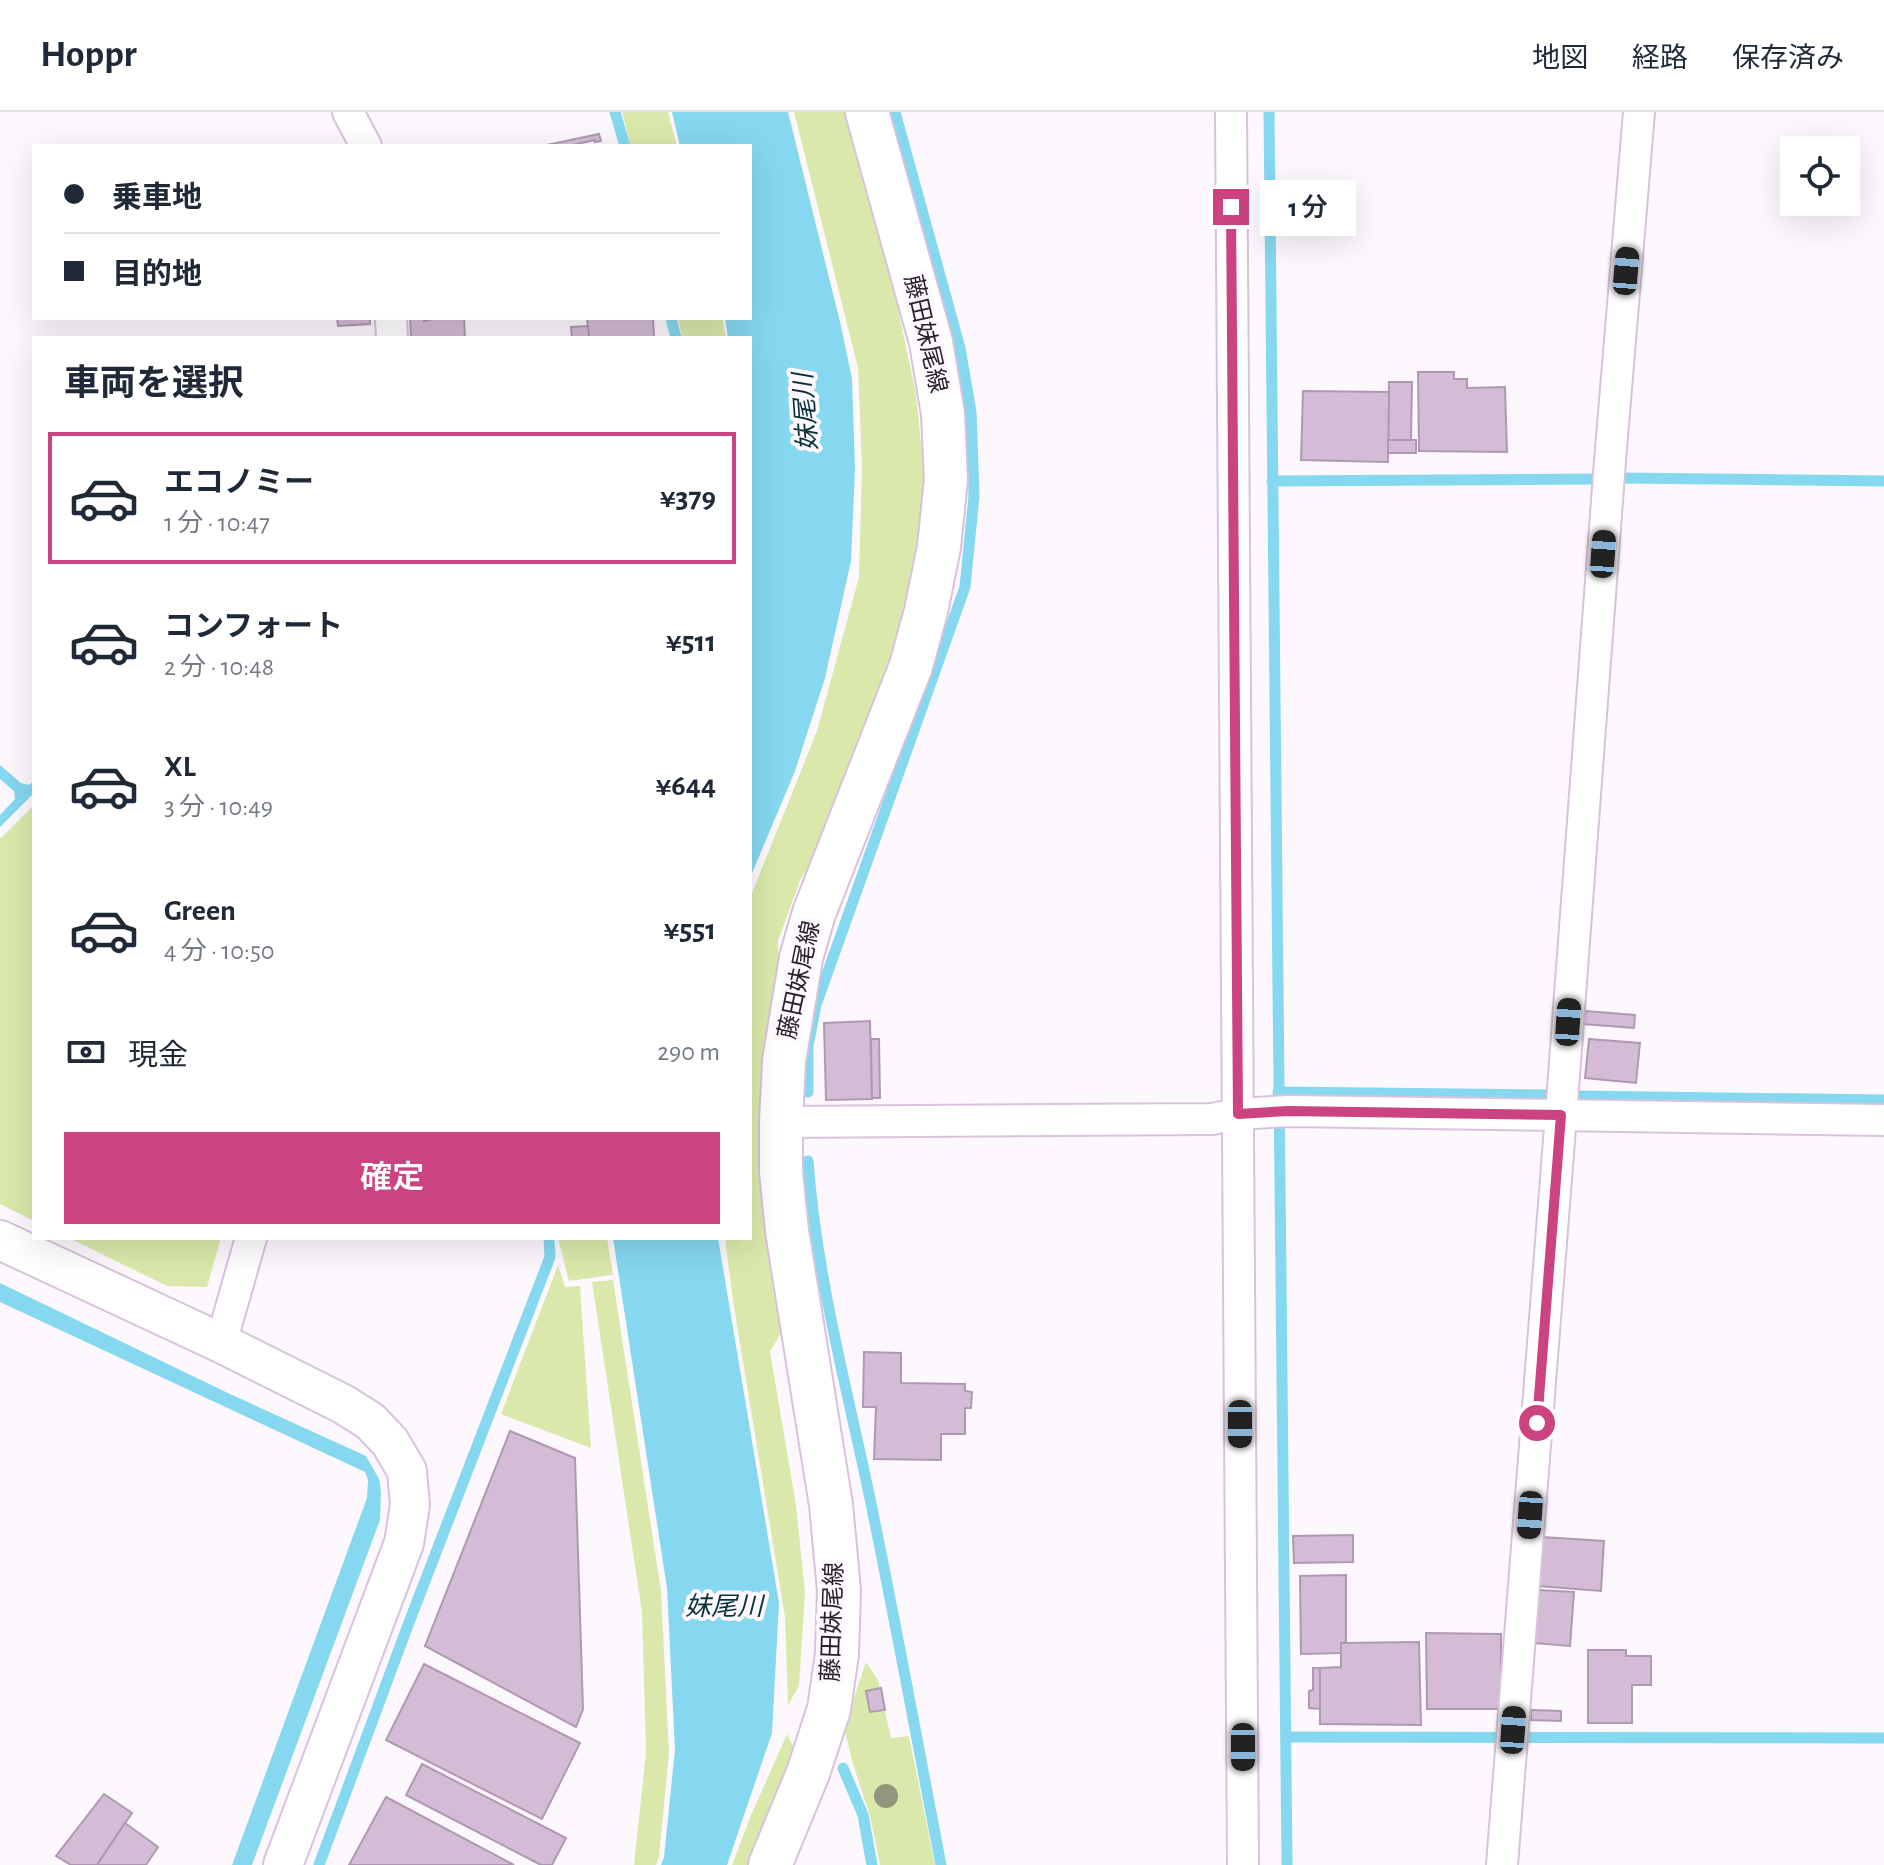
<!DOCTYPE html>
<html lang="ja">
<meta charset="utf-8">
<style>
:root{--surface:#fff;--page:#f6f6f7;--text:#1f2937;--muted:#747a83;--line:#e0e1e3;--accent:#cb4380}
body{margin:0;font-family:"Alegreya Sans","Noto Sans JP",sans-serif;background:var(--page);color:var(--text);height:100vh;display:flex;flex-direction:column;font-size:30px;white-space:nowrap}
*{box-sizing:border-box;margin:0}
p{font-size:26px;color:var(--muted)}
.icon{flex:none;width:44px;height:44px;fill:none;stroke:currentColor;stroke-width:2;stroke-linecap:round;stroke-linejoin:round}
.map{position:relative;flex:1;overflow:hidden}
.side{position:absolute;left:32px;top:224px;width:720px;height:904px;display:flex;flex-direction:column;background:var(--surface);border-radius:0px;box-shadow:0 8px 32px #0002}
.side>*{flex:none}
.top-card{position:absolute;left:32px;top:32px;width:720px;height:176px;border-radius:0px;box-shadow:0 8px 32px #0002;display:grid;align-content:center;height:176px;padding:0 32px;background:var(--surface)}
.controls{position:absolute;left:1780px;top:24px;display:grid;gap:16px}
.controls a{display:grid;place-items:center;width:80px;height:80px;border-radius:0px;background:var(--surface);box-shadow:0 8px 32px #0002;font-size:40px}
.end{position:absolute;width:36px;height:36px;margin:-18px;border:10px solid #cb4380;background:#fff;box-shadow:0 0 0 4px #fff}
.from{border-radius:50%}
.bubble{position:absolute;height:56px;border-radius:0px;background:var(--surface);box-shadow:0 8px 32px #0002;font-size:26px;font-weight:600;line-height:56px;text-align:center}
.car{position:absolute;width:24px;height:48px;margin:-24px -12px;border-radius:10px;box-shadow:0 0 6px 2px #0007;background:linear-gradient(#222 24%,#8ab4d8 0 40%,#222 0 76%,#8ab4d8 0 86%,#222 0)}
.top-card b{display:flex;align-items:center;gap:28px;height:76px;font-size:30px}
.top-card b+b{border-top:2px solid var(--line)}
.top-card i{width:20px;height:20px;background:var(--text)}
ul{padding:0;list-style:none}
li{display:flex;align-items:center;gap:24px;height:132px;margin:0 16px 12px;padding:0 16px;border:4px solid transparent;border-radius:0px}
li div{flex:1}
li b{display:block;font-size:30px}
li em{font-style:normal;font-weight:600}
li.selected{border-color:var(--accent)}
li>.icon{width:72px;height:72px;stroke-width:1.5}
h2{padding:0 32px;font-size:36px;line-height:96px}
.pay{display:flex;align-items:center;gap:20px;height:88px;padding:0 32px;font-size:30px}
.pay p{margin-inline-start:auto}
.cta{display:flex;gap:16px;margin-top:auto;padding:16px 32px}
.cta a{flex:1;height:92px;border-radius:0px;background:var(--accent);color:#fff;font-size:32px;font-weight:600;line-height:92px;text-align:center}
header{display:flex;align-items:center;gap:48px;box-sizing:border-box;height:112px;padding:0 40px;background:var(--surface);border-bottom:2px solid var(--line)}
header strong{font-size:38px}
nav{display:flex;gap:44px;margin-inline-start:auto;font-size:28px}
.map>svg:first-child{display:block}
</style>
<header>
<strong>Hoppr</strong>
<nav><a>地図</a><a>経路</a><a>保存済み</a></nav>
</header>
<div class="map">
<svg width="1884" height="1753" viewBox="0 0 1884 1753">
<rect width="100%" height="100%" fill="#fdf8fd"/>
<!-- green -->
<g fill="#dae9ab">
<path d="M622,0H668L677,34H631Z"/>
<path d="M794,0H846L896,187L916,283L926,380L916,463L892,548L824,733L801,766L778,829L787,1210L770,1240L796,1393L805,1481L799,1574L788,1593L785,1505L733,1189L725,1126H750V786L817,619L859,465L862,354L858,256Z"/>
<path d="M678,206H722L726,226H682Z"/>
<path d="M34,693V1109L0,1092V727Z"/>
<path d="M69,1126H221L207,1175L167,1174Z"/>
<path d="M558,1126H607L613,1163L569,1169Z"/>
<path d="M558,1153L565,1175L580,1174L591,1336L501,1302Z"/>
<path d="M613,1168L661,1479L669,1640L659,1745L656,1753H634L646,1640L642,1500L592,1170Z"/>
<path d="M866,1550L878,1568L891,1626L909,1624L935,1753H880L870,1704L853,1652L844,1616Z"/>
<path d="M787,1622L798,1644L748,1753H732L752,1701Z"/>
</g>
<!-- water -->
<g fill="#85d8ef">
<path d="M672,0H788L841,214L852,267L855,357L851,449L825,566L795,659L750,766V226H728L725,206H750V34H680Z"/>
<path d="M0,653L21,671L29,673L34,668V681L0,715V703L15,687L14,679L0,667Z"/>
<path d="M613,1126H718L779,1491L772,1621L727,1753H661L664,1745L675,1638L667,1476Z"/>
<path d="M0,1171L230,1282L366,1344L379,1367L381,1380L380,1408L252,1753H232L367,1386L368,1368L365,1360L0,1190Z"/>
</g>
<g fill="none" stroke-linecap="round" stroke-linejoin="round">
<!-- stream -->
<g stroke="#85d8ef" stroke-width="11">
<path d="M615,0L625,34"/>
<path d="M1269,0L1287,1753"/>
<path d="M671,206L676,226"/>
<path d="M1623,366L1884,369"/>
<path d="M1272,369L1592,367"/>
<path d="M808,980V934L816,893L965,475L974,384L971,300L960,236L895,0"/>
<path d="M1278,980L1554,983"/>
<path d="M1577,984L1884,988"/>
<path d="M808,1049C816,1160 845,1269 868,1377C894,1502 917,1628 941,1753"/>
<path d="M1287,1625L1884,1626"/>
<path d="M843,1656L863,1703L872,1753"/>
<path d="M319,1753L408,1513L550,1145L549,1126"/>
</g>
</g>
<!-- building -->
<g fill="#d4bcd6" stroke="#af99b2" stroke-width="2">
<path d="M599,22L601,29L595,30V28L568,34H542Z"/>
<path d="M337,206H370V212L338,214Z"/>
<path d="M410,206H424V209L430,208V206H464L465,226H411Z"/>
<path d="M587,206H653L654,226H589Z"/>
<path d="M588,214L589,226H572L571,215Z"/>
<path d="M1418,260H1454V267H1467V276L1505,275L1507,340L1419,339Z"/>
<path d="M1389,270H1412L1411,328H1388Z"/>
<path d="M1303,279L1389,280L1388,350L1301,348Z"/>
<rect x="1388" y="328" width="28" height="13"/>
<path d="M1585,899L1635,903L1634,916L1583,912Z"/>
<path d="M870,909L872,987L826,988L824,911Z"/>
<path d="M871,927H879L880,986H872Z"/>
<path d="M1589,927L1640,931L1636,971L1585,966Z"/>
<path d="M864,1240L901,1241V1271L965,1272V1279L972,1280L971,1296H965V1322H941V1348L874,1347L876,1295H863Z"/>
<path d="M510,1319L575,1346L583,1597L576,1615L425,1534Z"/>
<path d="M1353,1423V1450L1294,1451L1293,1424Z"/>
<path d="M1542,1425L1604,1429L1601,1479L1538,1474Z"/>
<path d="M1346,1463V1530L1341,1531V1541L1301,1542L1300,1464Z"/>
<path d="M1539,1478L1574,1480L1570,1534L1535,1531Z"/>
<path d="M1426,1521L1501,1522V1597H1427Z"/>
<path d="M1419,1530L1421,1613L1320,1612V1556L1341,1555V1531Z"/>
<path d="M1588,1538H1626V1544H1651V1573H1632V1611H1588Z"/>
<path d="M424,1552L580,1631L542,1707L386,1628Z"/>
<path d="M1313,1556H1320V1597L1309,1596V1579L1313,1578Z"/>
<path d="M881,1576L885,1598L870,1600L866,1579Z"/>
<path d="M1531,1598L1561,1599V1609L1531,1608Z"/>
<path d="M422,1652L566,1726L552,1753H541L406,1683Z"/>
<path d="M104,1682L132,1701L97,1753H71L56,1744Z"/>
<path d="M386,1685L514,1753H349Z"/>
<path d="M125,1711L158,1735L146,1753H97Z"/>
</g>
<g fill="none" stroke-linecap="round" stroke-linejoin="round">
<!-- minor casing -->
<g stroke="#d9c2dc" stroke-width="34">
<g id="minor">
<path d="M348,0L366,34"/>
<path d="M1231,0L1243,1753"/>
<path d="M391,206L392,226"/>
<path d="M781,1010L1212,1007L1238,1002L1288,999L1884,1008"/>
<path d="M221,1231L251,1126"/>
<path d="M1502,1753L1561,1003L1610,349L1639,0"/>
</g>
</g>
<!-- tertiary casing -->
<g stroke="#d9c2dc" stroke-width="42">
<path id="tertiary" d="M0,1128L221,1231L343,1292L370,1309L390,1330L407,1359L410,1393L404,1431L283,1753"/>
</g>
<!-- secondary casing -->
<g stroke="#d9c2dc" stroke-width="46">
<path id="secondary" d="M770,1753L808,1661L829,1597L837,1542L839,1478L831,1393L787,1119L781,1060V1010L784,949L801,846L814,801L911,554L926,499L939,435L946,368L943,302L931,230L867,0"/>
</g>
<!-- minor -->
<use href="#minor" stroke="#fff" stroke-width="30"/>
<!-- tertiary -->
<use href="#tertiary" stroke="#fff" stroke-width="38"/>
<!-- secondary -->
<use href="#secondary" stroke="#fff" stroke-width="42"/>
</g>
<!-- trees -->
<circle fill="#93967d" cx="886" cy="1684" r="12"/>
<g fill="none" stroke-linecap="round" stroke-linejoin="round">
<!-- route -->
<path stroke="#cb4380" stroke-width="10" d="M1231,95L1238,1002L1288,999L1561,1003L1537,1311"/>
</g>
<g text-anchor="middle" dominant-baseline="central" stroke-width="8" stroke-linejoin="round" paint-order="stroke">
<!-- street labels -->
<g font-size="24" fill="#281f29" stroke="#fdf8fd">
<text transform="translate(925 222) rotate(77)">藤田妹尾線</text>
<text transform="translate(800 868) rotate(-78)">藤田妹尾線</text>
<text transform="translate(833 1510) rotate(-88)">藤田妹尾線</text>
</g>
<!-- water labels -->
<g font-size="26" font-style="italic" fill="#08313b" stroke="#fdf8fd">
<text transform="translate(806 300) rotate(-94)">妹尾川</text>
<text x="724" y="1495">妹尾川</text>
</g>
</g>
</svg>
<div class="controls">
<a><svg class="icon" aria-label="locate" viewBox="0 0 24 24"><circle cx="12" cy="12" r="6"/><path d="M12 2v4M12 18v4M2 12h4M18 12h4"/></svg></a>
</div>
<i class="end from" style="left:1537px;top:1311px"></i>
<i class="end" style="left:1231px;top:95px"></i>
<div class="bubble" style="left:1260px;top:68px;width:96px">1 分</div>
<i class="car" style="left:1626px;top:159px;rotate:5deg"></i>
<i class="car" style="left:1603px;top:442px;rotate:4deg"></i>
<i class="car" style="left:1568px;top:910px;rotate:4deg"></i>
<i class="car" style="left:1240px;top:1312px;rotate:180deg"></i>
<i class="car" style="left:1530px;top:1403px;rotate:184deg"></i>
<i class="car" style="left:1513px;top:1618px;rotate:4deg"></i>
<i class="car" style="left:1243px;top:1635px;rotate:180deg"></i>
<div class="top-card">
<b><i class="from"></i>乗車地</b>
<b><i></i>目的地</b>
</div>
<section class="side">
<h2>車両を選択</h2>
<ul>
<li class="selected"><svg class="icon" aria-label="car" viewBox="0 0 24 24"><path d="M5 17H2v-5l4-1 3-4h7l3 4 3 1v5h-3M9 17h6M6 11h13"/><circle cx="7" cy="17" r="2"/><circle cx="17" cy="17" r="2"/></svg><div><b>エコノミー</b><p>1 分 · 10:47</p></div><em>¥379</em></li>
<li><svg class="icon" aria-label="car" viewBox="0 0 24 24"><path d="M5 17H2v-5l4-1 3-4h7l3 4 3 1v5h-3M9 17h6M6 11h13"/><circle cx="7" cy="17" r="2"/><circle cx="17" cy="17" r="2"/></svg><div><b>コンフォート</b><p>2 分 · 10:48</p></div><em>¥511</em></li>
<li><svg class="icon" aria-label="car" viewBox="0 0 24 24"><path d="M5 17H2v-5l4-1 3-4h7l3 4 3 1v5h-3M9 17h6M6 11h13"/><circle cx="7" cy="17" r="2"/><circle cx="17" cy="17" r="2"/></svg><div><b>XL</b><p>3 分 · 10:49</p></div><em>¥644</em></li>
<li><svg class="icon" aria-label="car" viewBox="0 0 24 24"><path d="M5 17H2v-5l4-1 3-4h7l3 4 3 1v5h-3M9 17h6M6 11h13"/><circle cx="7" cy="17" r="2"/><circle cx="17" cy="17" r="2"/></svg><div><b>Green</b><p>4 分 · 10:50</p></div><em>¥551</em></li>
</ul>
<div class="pay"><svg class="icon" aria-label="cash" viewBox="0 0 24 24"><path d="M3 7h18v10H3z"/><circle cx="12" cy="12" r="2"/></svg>現金<p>290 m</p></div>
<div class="cta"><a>確定</a></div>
</section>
</div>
